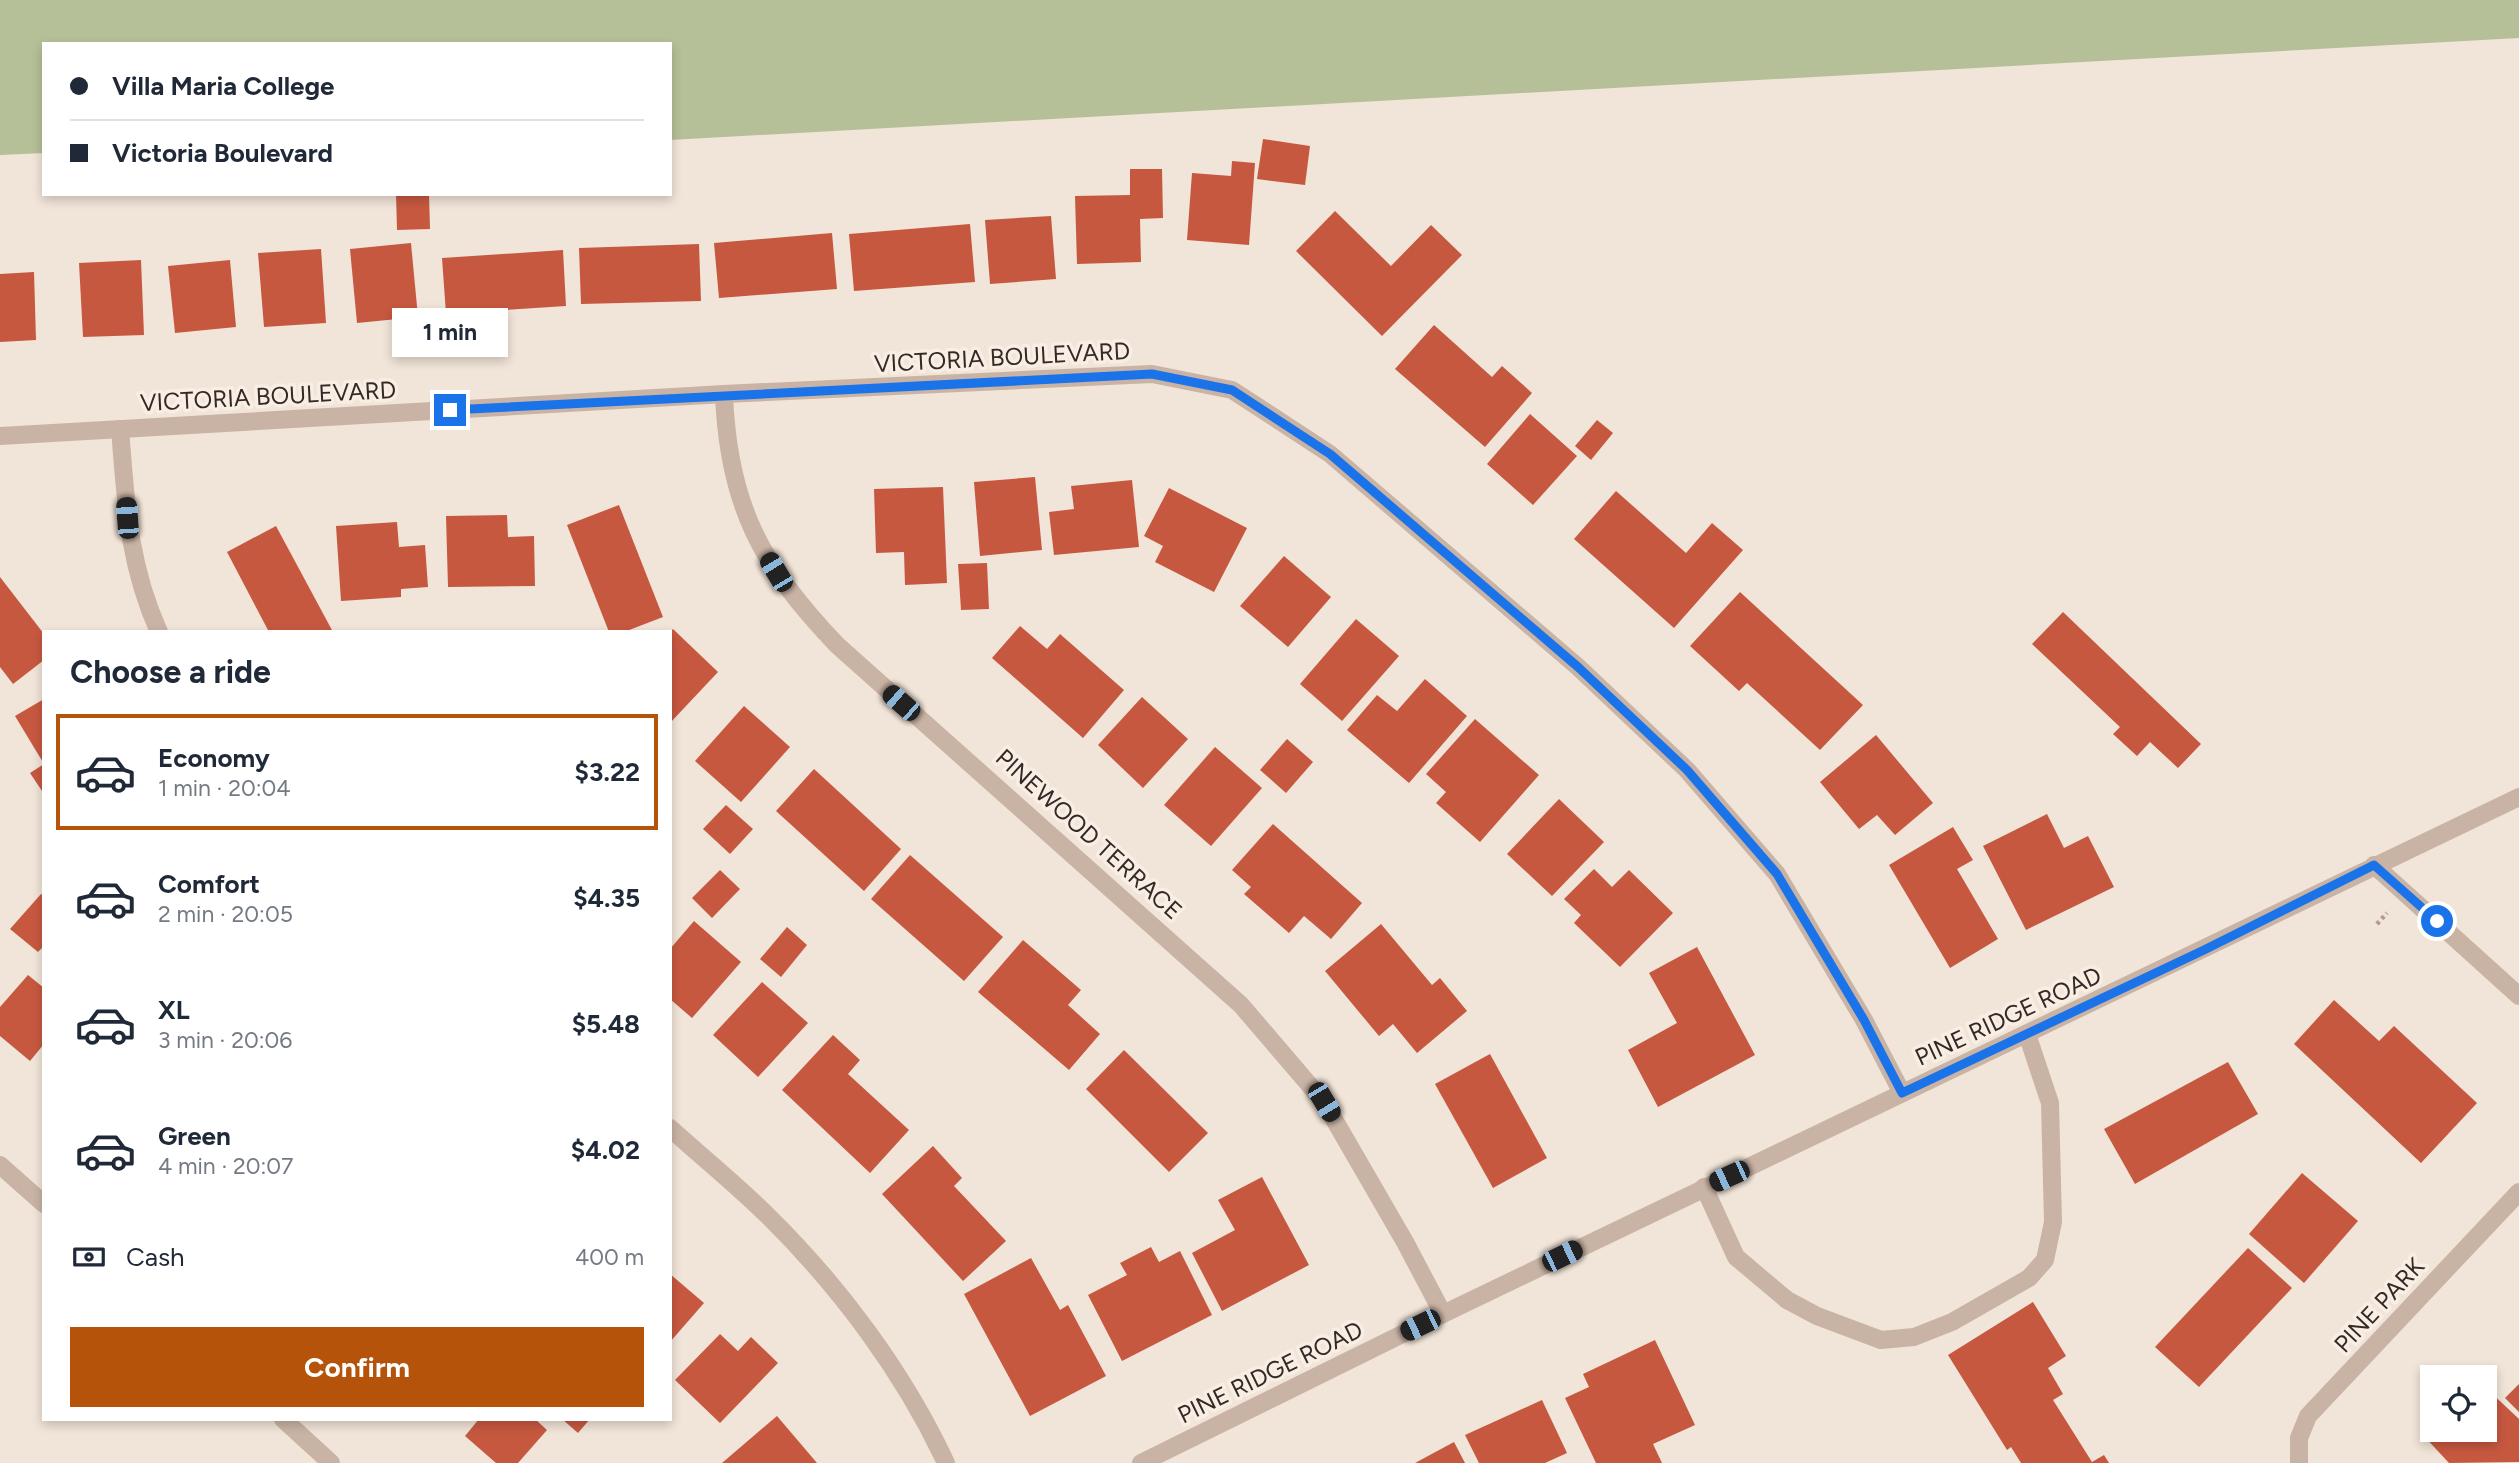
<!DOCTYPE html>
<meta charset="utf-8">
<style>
:root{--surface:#fff;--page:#f6f6f7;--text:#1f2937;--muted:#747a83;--line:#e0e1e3;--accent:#b45309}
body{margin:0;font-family:Figtree,sans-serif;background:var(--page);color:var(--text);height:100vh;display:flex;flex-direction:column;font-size:26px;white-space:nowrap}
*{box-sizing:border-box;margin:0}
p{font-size:23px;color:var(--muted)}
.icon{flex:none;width:38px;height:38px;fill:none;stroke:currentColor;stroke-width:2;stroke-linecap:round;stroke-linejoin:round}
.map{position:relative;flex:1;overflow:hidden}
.sheet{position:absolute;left:42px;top:630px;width:630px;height:791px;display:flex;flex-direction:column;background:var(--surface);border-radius:0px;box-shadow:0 4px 10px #0003}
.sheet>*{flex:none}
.top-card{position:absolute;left:42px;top:42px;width:630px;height:154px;border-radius:0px;box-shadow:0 4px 10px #0003;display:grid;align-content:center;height:154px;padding:0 28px;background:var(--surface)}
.fabs{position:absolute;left:2420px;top:1365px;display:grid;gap:14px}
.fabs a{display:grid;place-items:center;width:77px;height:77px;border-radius:0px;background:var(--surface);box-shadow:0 4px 10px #0003;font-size:35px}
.end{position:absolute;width:32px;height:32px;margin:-16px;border:9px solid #1a73e8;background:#fff;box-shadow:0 0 0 4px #fff}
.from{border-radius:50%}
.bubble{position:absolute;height:49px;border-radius:0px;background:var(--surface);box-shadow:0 4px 10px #0003;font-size:23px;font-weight:700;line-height:49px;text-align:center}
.car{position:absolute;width:21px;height:42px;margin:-21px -10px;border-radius:9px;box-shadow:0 0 5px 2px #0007;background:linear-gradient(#222 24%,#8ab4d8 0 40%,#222 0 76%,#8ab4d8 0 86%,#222 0)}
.top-card b{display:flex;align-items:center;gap:24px;height:66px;font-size:26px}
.top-card b+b{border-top:2px solid var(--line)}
.top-card i{width:18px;height:18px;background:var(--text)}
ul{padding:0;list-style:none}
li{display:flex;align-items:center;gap:21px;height:116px;margin:0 14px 10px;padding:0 14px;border:4px solid transparent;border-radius:0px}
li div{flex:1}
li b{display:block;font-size:26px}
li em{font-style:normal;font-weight:700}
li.on{border-color:var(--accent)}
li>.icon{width:63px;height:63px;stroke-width:1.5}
h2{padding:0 28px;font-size:32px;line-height:84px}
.pay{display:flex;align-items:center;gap:18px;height:77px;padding:0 28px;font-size:26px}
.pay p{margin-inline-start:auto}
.button{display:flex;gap:14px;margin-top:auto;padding:14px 28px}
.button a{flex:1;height:80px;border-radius:0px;background:var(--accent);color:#fff;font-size:28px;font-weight:700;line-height:80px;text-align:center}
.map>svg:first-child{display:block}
</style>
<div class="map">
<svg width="2519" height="1463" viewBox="0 0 2519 1463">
<rect width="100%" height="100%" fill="#f1e4d8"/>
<!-- green -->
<path fill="#b5c098" d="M0,0H2519V38L670,140V44H44V153L0,155Z"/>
<!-- building -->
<g fill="#c75840">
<path d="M1263,139L1310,146L1305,185L1257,179Z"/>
<path d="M1232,161L1255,163L1249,245L1187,240L1192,173L1231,176Z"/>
<path d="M1130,169H1162L1163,218L1140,219L1141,262L1077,264L1075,196L1130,195Z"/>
<path d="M396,194H429L430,229L397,230Z"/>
<path d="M1335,211L1391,266L1431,225L1462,255L1382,336L1296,251Z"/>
<path d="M1051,216L1056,279L990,284L985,220Z"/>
<path d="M970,224L975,282L854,291L849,234Z"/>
<path d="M832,233L837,289L719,298L714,243Z"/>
<path d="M411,243L418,317L357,323L350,249Z"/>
<path d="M699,244L701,301L581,304L579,248Z"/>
<path d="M321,249L326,323L264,327L258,253Z"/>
<path d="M563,250L566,306L446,314L442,258Z"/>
<path d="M141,260L144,335L83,337L79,263Z"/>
<path d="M230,260L236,327L175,333L168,266Z"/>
<path d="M34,272L36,340L0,342V274Z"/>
<path d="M1434,325L1492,377L1502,366L1532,393L1485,447L1395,369Z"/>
<path d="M1530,414L1577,456L1533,505L1487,464Z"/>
<path d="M1597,420L1613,433L1591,460L1575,446Z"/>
<path d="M1035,477L1042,550L980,556L974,482Z"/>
<path d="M1132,480L1139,547L1054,555L1049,512L1074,509L1071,486Z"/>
<path d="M943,487L947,583L905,585L904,552L876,553L874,489Z"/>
<path d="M1169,488L1247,528L1214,592L1155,562L1163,546L1144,536Z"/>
<path d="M1616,491L1686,553L1712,523L1743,550L1674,628L1574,539Z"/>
<path d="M619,505L663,617L624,632H609L567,525Z"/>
<path d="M507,515L508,537L534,536L535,586L448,587L446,516Z"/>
<path d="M397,522L399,547L425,545L428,587L401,589V597L341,601L336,526Z"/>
<path d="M276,526L333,632H269L227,552Z"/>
<path d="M1284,556L1331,597L1288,647L1240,606Z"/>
<path d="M987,563L989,609L961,610L958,564Z"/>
<path d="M0,577L44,634V660L13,684L0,667Z"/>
<path d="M1740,592L1863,705L1820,750L1747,683L1739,691L1690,646Z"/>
<path d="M2063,612L2201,744L2178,768L2150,742L2137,756L2113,734L2120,727L2032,644Z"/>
<path d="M1356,619L1399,656L1342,721L1300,684Z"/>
<path d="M1020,626L1047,649L1060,634L1124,690L1083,738L992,658Z"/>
<path d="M673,629L718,672L670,723V632Z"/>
<path d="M1425,679L1467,716L1409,783L1347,730L1377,695L1397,711Z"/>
<path d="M1142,697L1188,739L1143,788L1098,745Z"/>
<path d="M44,699V764L15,716Z"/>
<path d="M744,706L790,747L741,802L695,761Z"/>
<path d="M1475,719L1539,775L1480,842L1436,803L1446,792L1426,774Z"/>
<path d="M1876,735L1933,803L1895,835L1877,815L1859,829L1820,782Z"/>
<path d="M1287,739L1313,762L1286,793L1260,770Z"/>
<path d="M1215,747L1262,788L1211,846L1164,805Z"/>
<path d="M44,764V794L30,773Z"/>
<path d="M814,769L901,849L864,891L776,811Z"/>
<path d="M1559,799L1604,842L1552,896L1507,854Z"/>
<path d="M726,805L753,829L730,854L703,829Z"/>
<path d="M2047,814L2064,848L2088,836L2114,887L2026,930L1983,846Z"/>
<path d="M1273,824L1362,903L1331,939L1304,916L1289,933L1244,894L1251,887L1232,870Z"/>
<path d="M1953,827L1973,860L1957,869L1998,939L1950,968L1889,865Z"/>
<path d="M910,855L1003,937L964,981L871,899Z"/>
<path d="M1594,869L1612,887L1629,870L1673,913L1620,967L1574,923L1581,915L1564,899Z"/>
<path d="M720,870L740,889L712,918L692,898Z"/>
<path d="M41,894L44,896V946L38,952L10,929Z"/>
<path d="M694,921L741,962L692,1018L670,999V949Z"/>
<path d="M1381,924L1432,985L1440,978L1467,1011L1417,1053L1393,1024L1379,1036L1325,971Z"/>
<path d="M787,927L807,945L781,977L760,959Z"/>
<path d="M1023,940L1081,990L1068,1005L1100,1034L1069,1070L978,992Z"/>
<path d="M1697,947L1755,1055L1658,1107L1628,1050L1677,1023L1649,973Z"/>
<path d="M28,975L44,988V1044L30,1061L0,1036V1007Z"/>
<path d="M762,982L808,1023L758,1077L713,1035Z"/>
<path d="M2334,1000L2379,1041L2394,1026L2477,1103L2421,1163L2294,1044Z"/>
<path d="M833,1035L860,1060L848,1074L909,1130L870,1173L782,1090Z"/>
<path d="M1124,1050L1208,1133L1169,1172L1086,1089Z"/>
<path d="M1490,1054L1547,1158L1493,1188L1435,1084Z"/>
<path d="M2228,1062L2258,1114L2135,1184L2104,1129Z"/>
<path d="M933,1146L962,1178L954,1186L1006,1241L963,1281L882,1194Z"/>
<path d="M2302,1173L2358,1221L2304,1283L2249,1234Z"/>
<path d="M1262,1177L1309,1265L1222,1311L1192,1253L1235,1230L1218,1200Z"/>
<path d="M1151,1247L1159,1262L1180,1251L1212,1315L1122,1361L1088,1295L1127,1275L1120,1263Z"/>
<path d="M2248,1248L2292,1288L2199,1387L2155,1347Z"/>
<path d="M1031,1258L1060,1310L1068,1305L1106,1376L1030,1416L964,1294Z"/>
<path d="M670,1274L704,1303L670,1342Z"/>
<path d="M2033,1302L2066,1356L2048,1368L2063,1394L2053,1400L2092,1462L2104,1455L2109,1463H2021L2011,1447L2007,1450L1948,1355Z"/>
<path d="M720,1334L738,1351L751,1337L778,1363L720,1423L675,1380Z"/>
<path d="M1655,1340L1695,1425L1653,1444L1662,1463H1596L1565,1398L1589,1387L1583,1374Z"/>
<path d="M2519,1384V1412L2505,1398Z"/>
<path d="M2485,1387L2519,1419V1462L2449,1463L2422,1434L2432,1423V1430H2485Z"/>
<path d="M1542,1400L1567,1453L1545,1463H1479L1465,1435Z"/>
<path d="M777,1416L817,1463H722Z"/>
<path d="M479,1419H535L547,1430L518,1463H496L465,1436Z"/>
<path d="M562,1419H590L578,1433Z"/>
<path d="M1454,1442L1465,1463H1415Z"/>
</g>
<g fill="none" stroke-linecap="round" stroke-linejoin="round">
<!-- path -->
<path stroke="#b59c8e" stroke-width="4.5" stroke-dasharray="3.5 3.5" stroke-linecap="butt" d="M2377,924L2387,913"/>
<!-- minor -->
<g stroke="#c9b3a4" stroke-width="18">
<path d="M724,394C728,505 762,567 837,645L1241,1005L1324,1102L1405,1242L1443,1314"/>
<path d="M120,429C126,503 128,563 159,632"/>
<path d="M0,436L724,394L1152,374L1232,390L1330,454L1578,667L1687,770L1777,874L1864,1020L1902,1093"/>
<path d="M2374,865L2519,996"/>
<path d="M670,1128C703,1158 738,1186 769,1217C840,1287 904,1373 946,1463"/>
<path d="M0,1165L44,1204"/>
<path d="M1704,1187L1736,1257L1787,1300L1817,1316L1881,1340L1914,1337L1952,1322L2029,1278L2045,1260L2053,1222L2050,1103L2027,1034"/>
<path d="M283,1419L331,1463"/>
<path d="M1141,1463L1443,1314L2519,797"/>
<path d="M2299,1463V1438L2308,1416L2519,1192"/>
</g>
</g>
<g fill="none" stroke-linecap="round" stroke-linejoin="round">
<!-- route -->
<path stroke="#1a73e8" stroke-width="9" d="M450,410L1152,374L1232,390L1330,454L1578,667L1687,770L1777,874L1864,1020L1902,1093L2204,950L2374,865L2437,921"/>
</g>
<g text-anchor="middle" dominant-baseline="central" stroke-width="7" stroke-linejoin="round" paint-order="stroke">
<!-- street labels -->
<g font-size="24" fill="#342926" stroke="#f9eee4">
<text transform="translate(1002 357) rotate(-3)">VICTORIA BOULEVARD</text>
<text transform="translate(268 396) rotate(-3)">VICTORIA BOULEVARD</text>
<text transform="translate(1089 834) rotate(42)">PINEWOOD TERRACE</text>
<text transform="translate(2008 1016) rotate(-25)">PINE RIDGE ROAD</text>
<text transform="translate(2379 1305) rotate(-47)">PINE PARK</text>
<text transform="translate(1270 1372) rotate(-26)">PINE RIDGE ROAD</text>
</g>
</g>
</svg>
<div class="fabs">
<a><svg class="icon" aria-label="locate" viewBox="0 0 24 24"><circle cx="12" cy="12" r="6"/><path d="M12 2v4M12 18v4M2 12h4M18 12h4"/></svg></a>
</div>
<i class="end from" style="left:2437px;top:921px"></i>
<i class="end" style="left:450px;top:410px"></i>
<div class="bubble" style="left:392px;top:308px;width:116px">1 min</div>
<i class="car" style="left:127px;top:518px;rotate:356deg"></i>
<i class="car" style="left:776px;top:572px;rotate:329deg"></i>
<i class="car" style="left:901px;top:703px;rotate:311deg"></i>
<i class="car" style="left:1324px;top:1102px;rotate:149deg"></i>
<i class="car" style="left:1729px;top:1176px;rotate:245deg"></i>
<i class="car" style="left:1562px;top:1256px;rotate:64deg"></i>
<i class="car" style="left:1420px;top:1325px;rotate:244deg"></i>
<div class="top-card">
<b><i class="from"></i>Villa Maria College</b>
<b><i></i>Victoria Boulevard</b>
</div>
<section class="sheet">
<h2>Choose a ride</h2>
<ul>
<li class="on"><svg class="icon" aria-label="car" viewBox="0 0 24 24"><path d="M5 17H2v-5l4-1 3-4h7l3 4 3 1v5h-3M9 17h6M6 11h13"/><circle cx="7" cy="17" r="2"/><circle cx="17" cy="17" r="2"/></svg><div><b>Economy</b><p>1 min · 20:04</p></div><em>$3.22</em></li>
<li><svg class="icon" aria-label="car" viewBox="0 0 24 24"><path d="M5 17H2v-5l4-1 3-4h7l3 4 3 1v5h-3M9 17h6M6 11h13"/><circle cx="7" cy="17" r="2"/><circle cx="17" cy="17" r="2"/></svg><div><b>Comfort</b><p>2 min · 20:05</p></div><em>$4.35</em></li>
<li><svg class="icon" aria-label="car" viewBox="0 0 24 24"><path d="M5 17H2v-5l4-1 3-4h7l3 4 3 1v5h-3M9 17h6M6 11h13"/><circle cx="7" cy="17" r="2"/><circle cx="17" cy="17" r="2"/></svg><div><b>XL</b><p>3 min · 20:06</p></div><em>$5.48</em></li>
<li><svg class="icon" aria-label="car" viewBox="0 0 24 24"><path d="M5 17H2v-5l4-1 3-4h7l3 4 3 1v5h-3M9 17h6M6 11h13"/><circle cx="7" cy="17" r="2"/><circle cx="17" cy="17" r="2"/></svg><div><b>Green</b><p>4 min · 20:07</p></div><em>$4.02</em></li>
</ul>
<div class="pay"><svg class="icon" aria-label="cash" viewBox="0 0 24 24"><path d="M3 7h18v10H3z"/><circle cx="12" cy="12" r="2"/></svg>Cash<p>400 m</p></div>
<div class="button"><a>Confirm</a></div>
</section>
</div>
